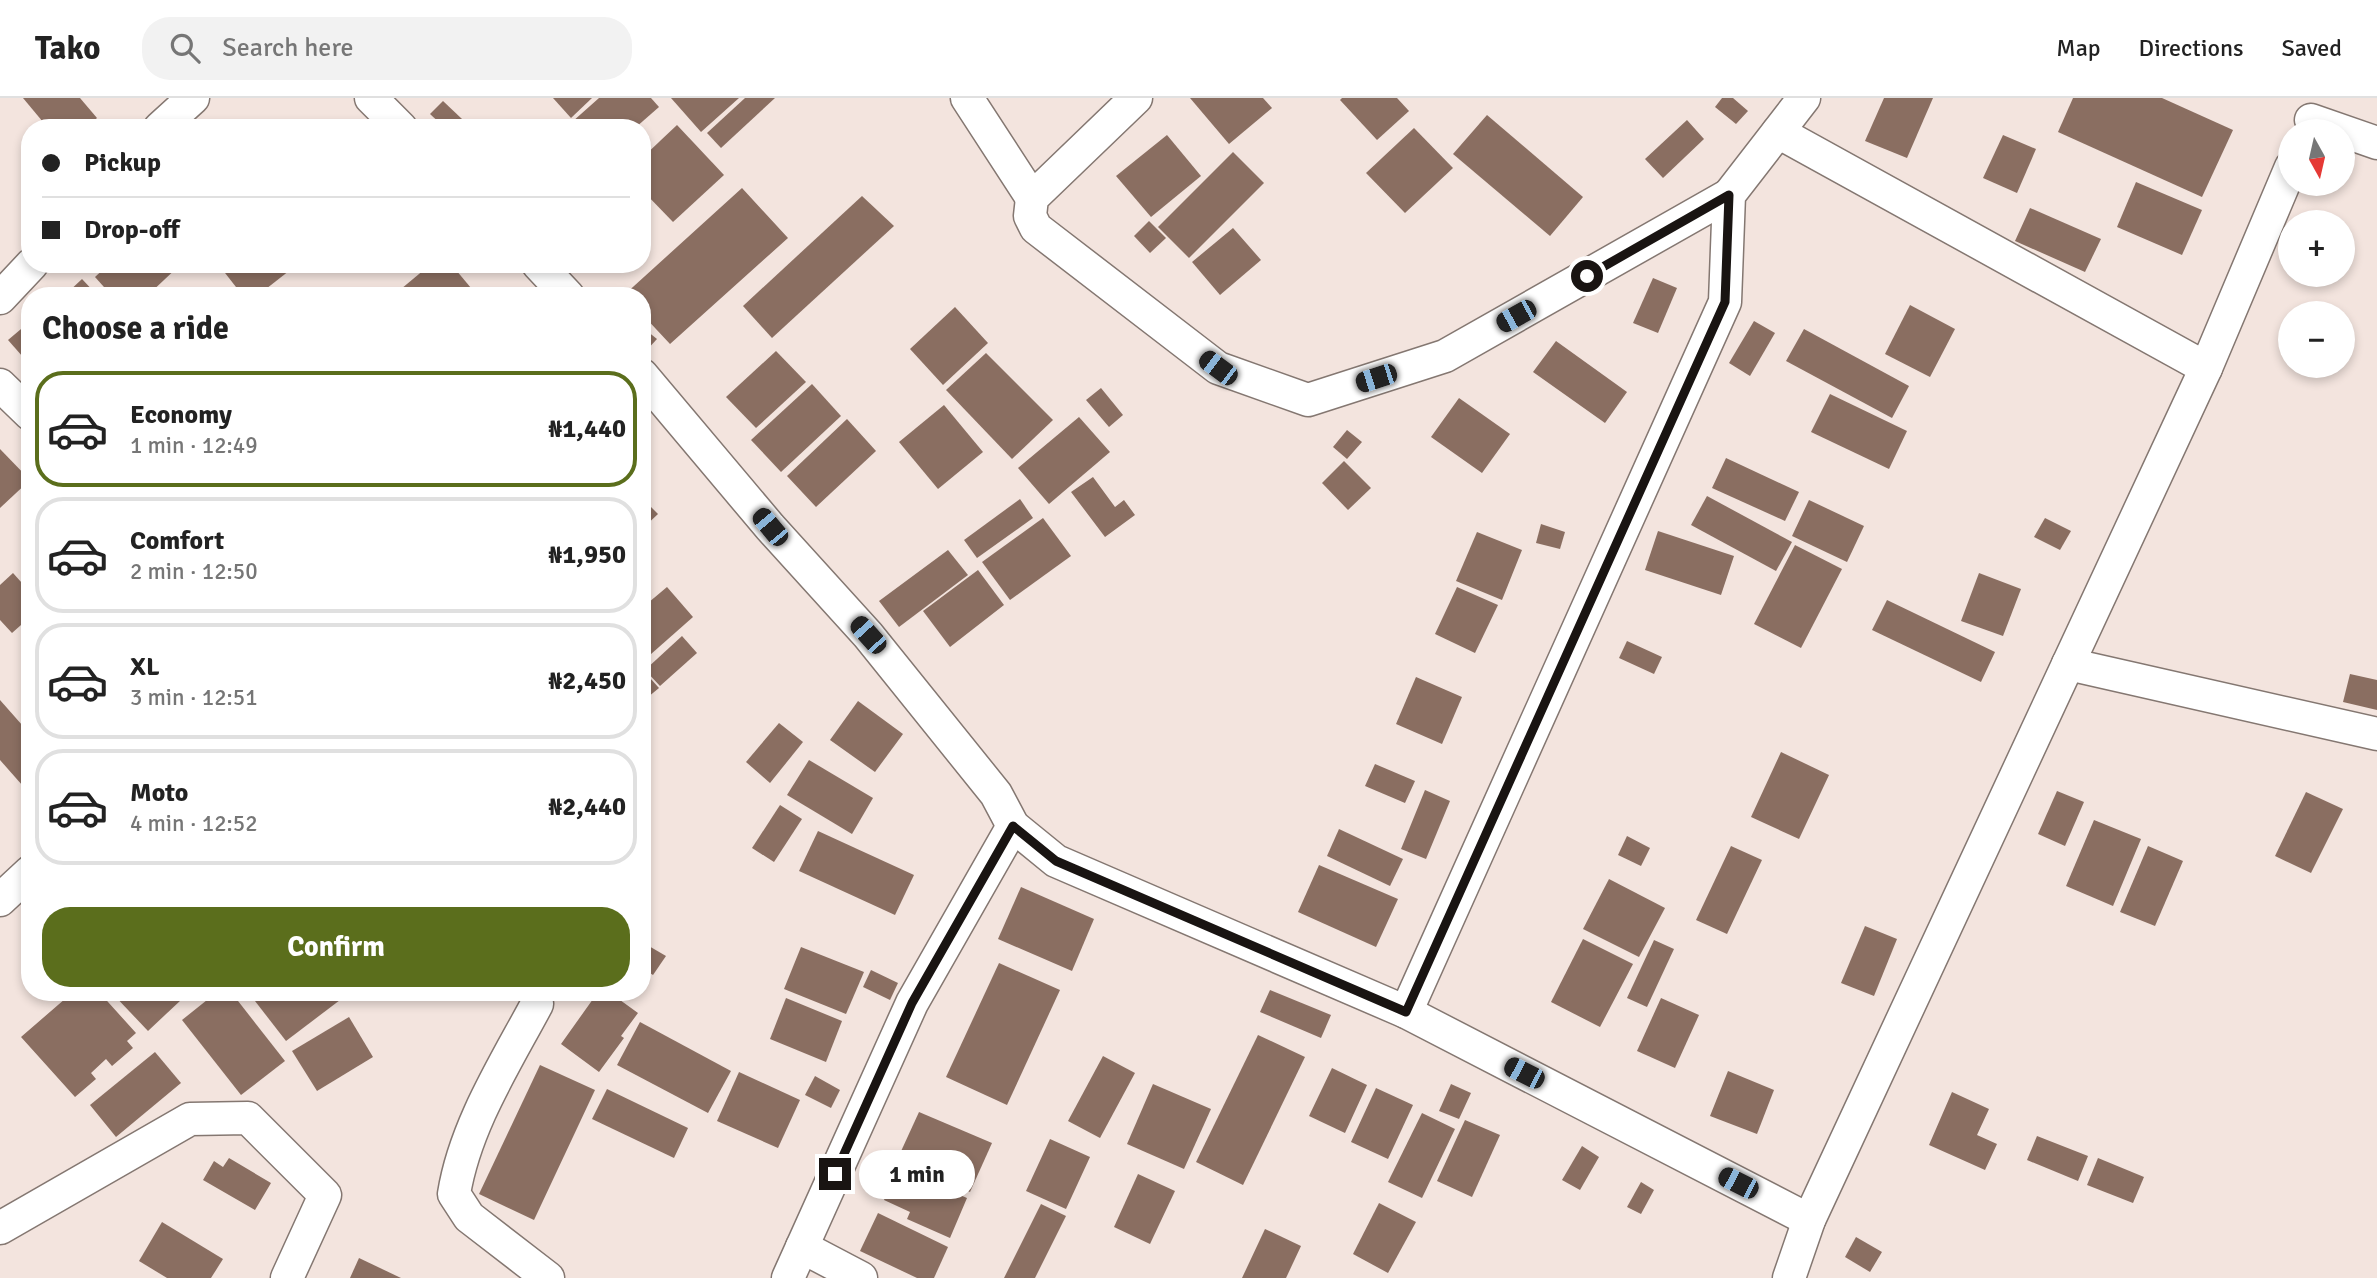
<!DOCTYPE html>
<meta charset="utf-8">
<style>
:root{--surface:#fff;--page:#f2f2f2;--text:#222;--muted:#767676;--line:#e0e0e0;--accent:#5b6e1c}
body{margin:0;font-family:Signika,sans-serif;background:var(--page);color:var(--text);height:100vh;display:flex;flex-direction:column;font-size:26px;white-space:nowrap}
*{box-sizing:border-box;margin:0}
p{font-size:23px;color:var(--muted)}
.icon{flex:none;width:38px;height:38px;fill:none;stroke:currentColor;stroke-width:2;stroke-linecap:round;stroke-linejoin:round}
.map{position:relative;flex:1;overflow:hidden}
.drawer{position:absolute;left:21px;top:189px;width:630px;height:714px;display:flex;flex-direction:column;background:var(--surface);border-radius:28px;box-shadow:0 4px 10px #0003}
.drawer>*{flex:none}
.guide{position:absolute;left:21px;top:21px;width:630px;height:154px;border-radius:28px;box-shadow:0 4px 10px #0003;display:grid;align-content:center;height:154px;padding:0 21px;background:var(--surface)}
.needle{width:46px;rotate:172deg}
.tools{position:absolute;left:2278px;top:21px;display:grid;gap:14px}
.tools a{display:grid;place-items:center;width:77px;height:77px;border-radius:50%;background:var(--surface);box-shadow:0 4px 10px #0003;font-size:35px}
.end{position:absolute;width:32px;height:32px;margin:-16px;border:9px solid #191412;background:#fff;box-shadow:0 0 0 4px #fff}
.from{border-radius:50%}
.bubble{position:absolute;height:49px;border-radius:24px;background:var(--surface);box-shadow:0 4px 10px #0003;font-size:23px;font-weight:800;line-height:49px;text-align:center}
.car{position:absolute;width:21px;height:42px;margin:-21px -10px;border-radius:9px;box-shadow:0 0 5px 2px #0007;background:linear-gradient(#222 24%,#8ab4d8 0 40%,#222 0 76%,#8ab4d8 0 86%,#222 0)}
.guide b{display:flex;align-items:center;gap:24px;height:66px;font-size:26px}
.guide b+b{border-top:2px solid var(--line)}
.guide i{width:18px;height:18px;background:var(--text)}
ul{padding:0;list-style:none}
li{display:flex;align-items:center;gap:21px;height:116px;margin:0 14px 10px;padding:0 7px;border:4px solid var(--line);border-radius:28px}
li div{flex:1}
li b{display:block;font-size:26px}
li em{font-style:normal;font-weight:800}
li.current{border-color:var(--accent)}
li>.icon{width:63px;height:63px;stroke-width:1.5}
h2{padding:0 21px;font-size:32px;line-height:84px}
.button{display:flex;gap:14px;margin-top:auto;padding:14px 21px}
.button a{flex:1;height:80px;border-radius:28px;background:var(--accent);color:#fff;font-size:28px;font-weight:800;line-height:80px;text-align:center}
header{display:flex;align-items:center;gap:42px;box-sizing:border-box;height:98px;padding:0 35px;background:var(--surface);border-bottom:2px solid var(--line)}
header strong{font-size:33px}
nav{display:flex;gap:38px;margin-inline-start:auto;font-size:24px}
.search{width:490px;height:63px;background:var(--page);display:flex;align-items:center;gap:18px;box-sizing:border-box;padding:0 24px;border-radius:28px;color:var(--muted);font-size:26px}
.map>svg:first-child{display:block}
</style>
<header>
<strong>Tako</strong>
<div class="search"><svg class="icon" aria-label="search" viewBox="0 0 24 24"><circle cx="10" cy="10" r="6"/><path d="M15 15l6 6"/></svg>Search here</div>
<nav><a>Map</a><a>Directions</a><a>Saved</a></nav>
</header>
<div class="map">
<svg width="2377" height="1180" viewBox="0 0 2377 1180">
<rect width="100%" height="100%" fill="#f3e4de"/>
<!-- building -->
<g fill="#8a6e61">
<path d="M23,0H80L97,20L86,30H48Z"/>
<path d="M553,0H592L571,20Z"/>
<path d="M599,0H651L659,9L635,30H578L572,24Z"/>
<path d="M671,0H739L701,34Z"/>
<path d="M745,0H775L721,50L707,35Z"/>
<path d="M1190,0H1263L1272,10L1229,46Z"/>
<path d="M1342,0H1397L1409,13L1377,42L1340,2Z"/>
<path d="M1722,0H1733L1748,13L1736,26L1715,9Z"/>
<path d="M1884,0H1933L1907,60L1865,43Z"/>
<path d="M2073,0H2162L2233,32L2202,99L2058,34Z"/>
<path d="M443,3L462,21L454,30H445L430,16Z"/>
<path d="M1487,17L1583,99L1550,138L1453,56Z"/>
<path d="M1687,22L1704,41L1663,80L1645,61Z"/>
<path d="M677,27L724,77L673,124L642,92V60Z"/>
<path d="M1414,30L1453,70L1405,115L1366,75Z"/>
<path d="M1167,37L1201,78L1151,119L1116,78Z"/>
<path d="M2003,37L2036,51L2017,95L1983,80Z"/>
<path d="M1233,54L1264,85L1189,160L1158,129Z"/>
<path d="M2136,84L2202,112L2182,157L2117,129Z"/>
<path d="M742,90L788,140L670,246L642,216V198H623Z"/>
<path d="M862,98L894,128L772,240L743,208Z"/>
<path d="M2030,110L2101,141L2085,174L2015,143Z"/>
<path d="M1149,123L1166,140L1150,155L1134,138Z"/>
<path d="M1233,130L1261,162L1220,197L1192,164Z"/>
<path d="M109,166H181L147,198H112L95,179Z"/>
<path d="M218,166H291L294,169L257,198H243Z"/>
<path d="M431,166H451L471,190L460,198H406L401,191Z"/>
<path d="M1653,180L1677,190L1658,235L1633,225Z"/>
<path d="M82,181L98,198H64Z"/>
<path d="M1910,207L1955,231L1930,279L1885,256Z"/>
<path d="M955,209L988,245L943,287L910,251Z"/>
<path d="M1754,223L1775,235L1750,278L1729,265Z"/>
<path d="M27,226L30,229V267L8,242Z"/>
<path d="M642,229L657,241L645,254L642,251Z"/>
<path d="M1804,231L1909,288L1892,320L1786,263Z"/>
<path d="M1556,243L1627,294L1605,325L1533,274Z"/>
<path d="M776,253L806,284L756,330L726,299Z"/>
<path d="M986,255L1053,322L1012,361L946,292Z"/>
<path d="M812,286L841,318L781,374L751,342Z"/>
<path d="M1101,290L1123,317L1109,329L1086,302Z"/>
<path d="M1830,296L1907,333L1889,371L1811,334Z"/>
<path d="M1459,300L1510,336L1482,375L1431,339Z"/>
<path d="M944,307L983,354L938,391L899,344Z"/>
<path d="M1079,319L1110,354L1049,406L1018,370Z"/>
<path d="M847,321L876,353L816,409L787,378Z"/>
<path d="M1347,332L1362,344L1347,361L1333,349Z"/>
<path d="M0,351L30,382L0,410Z"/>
<path d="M1726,360L1799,394L1785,423L1712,390Z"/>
<path d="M1344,363L1371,390L1348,412L1322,385Z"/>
<path d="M1093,379L1115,409L1124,402L1135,417L1105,439L1071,394Z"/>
<path d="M1707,398L1792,444L1776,473L1691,427Z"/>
<path d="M642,400L658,416L642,431Z"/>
<path d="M1020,401L1033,420L977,460L964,442Z"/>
<path d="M1809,402L1864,428L1847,464L1792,438Z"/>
<path d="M1043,420L1071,458L1010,502L982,464Z"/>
<path d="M2045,420L2071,433L2060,452L2034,439Z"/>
<path d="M1541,426L1565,434L1560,451L1536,445Z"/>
<path d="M1658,433L1734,458L1721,497L1645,472Z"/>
<path d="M1477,434L1522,452L1502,502L1456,483Z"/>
<path d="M1795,447L1842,471L1801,550L1754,526Z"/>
<path d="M948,452L968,477L899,529L879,503Z"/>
<path d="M978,472L1004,507L950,549L923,513Z"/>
<path d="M13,475L30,494V519L12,535L0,522V487Z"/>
<path d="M1979,475L2021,491L2003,538L1961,523Z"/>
<path d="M667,489L693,519L642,564V510Z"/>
<path d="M1457,489L1498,507L1475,555L1435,536Z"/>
<path d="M1887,502L1995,554L1981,584L1872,532Z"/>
<path d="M682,538L697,555L660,588L645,572Z"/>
<path d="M1627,543L1662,559L1654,576L1619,560Z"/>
<path d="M642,571L659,590L642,604Z"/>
<path d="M2350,576L2377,582V612L2343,604Z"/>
<path d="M1416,579L1462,599L1442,646L1396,626Z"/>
<path d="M0,602L30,636V696L0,662Z"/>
<path d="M858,603L903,636L875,674L830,642Z"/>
<path d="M779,625L803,644L770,685L746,664Z"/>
<path d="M1781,654L1829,677L1799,741L1751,719Z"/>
<path d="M809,662L873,700L852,736L787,697Z"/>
<path d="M1375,666L1415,683L1405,705L1365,688Z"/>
<path d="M1425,692L1450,703L1426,761L1401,751Z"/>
<path d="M2057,693L2084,704L2065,748L2038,736Z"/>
<path d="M2306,694L2343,711L2311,775L2275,758Z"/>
<path d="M780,707L802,721L774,764L752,750Z"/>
<path d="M2094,722L2141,741L2113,808L2066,788Z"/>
<path d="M1339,731L1403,761L1390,788L1327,758Z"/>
<path d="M818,733L914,777L895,817L799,773Z"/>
<path d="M1627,738L1650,750L1641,768L1618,757Z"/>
<path d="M1731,748L1762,762L1727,836L1696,822Z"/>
<path d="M2148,748L2183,763L2155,828L2120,814Z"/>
<path d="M1319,767L1398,801L1376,849L1298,814Z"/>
<path d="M1609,781L1665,810L1639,859L1583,831Z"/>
<path d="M1021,789L1094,821L1072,873L998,841Z"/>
<path d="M1865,828L1897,841L1874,898L1841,885Z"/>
<path d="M1583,841L1633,866L1600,929L1551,904Z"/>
<path d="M1654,842L1674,851L1647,909L1627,900Z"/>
<path d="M642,844L666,858L653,877L642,870Z"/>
<path d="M801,849L864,874L846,916L784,891Z"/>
<path d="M999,865L1060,892L1007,1007L946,979Z"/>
<path d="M871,872L898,885L890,902L863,889Z"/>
<path d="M1270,892L1331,917L1321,940L1260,914Z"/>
<path d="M73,894H99L136,935L127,943L133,950L112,968L106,961L91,975L96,981L75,999L21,939Z"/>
<path d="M111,894H173L181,902L148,933Z"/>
<path d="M217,894H231L285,963L241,997L182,922Z"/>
<path d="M248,894H340L344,899L286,943Z"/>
<path d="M598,894H609L638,915L621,938L624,940L599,974L561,946Z"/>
<path d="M786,900L842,923L826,964L770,941Z"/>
<path d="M1661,900L1699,917L1675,970L1637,953Z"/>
<path d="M349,919L373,959L317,993L292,953Z"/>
<path d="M640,924L731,973L708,1015L617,967Z"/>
<path d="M1258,937L1305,959L1243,1087L1196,1064Z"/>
<path d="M155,954L181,985L116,1039L90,1007Z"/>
<path d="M1103,958L1135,975L1100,1040L1068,1023Z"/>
<path d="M540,967L595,992L534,1122L479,1096Z"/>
<path d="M1332,970L1367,987L1345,1035L1309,1018Z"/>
<path d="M1728,973L1774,992L1757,1036L1710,1018Z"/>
<path d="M739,974L800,1002L778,1050L717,1023Z"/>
<path d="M815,978L840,992L831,1010L805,997Z"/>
<path d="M1153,986L1211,1011L1184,1071L1127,1046Z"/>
<path d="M1451,986L1471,995L1459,1021L1439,1013Z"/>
<path d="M1376,990L1413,1007L1388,1061L1351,1044Z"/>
<path d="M607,991L688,1030L674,1060L592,1021Z"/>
<path d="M1952,994L1989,1011L1977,1037L1997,1046L1985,1072L1929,1047Z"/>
<path d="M919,1014L992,1045L970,1094L897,1062Z"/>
<path d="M1422,1015L1455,1031L1422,1100L1388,1084Z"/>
<path d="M1465,1022L1500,1037L1472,1099L1437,1083Z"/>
<path d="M2037,1038L2088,1058L2078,1083L2027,1062Z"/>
<path d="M1050,1041L1090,1059L1066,1111L1026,1093Z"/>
<path d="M1582,1048L1599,1059L1580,1092L1562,1082Z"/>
<path d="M229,1060L271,1085L255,1112L203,1082L214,1063L223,1069Z"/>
<path d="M2098,1060L2144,1079L2133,1105L2087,1087Z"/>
<path d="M897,1070L967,1100L950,1140L907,1121L910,1114L884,1102Z"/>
<path d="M1138,1076L1175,1093L1150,1146L1114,1129Z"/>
<path d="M1641,1084L1654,1092L1641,1116L1627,1109Z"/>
<path d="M1379,1105L1416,1124L1388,1175L1353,1156Z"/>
<path d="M1041,1106L1066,1118L1035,1180H1004Z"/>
<path d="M878,1115L948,1149L934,1180H917L860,1153Z"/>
<path d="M162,1124L223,1161L211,1180H167L139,1163Z"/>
<path d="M1265,1131L1301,1148L1286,1180H1242Z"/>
<path d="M1856,1139L1882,1154L1870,1174L1845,1159Z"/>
<path d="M359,1160L401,1180H350Z"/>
</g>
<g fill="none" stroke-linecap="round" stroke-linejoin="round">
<!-- street casing -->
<g stroke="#847771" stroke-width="35">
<g id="street">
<path d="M371,0L401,30"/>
<path d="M967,0L1032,100"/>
<path d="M1136,0L1032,100L1030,118L1036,130L1218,270L1308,302L1445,258L1729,97"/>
<path d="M2311,22L2377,45"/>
<path d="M160,30L193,0"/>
<path d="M1778,34L2206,270"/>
<path d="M538,166L568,198"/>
<path d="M0,200L32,166"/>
<path d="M642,277L770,429L868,537L996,696L1013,728L1056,763L1406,914L1809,1122"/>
<path d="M0,287L30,316"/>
<path d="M2068,566L2377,636"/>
<path d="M0,802L30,774"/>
<path d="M535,894L537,906C505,966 465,1028 454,1096L469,1119L548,1180"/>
<path d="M1406,914L1725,204L1729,97L1804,0"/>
<path d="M0,1130L190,1021L248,1020L325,1097L287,1180"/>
<path d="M802,1149L861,1180"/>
<path d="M788,1180L912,905L1013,728"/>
<path d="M1789,1180L1809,1122L2206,270L2291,69"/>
</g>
</g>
<!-- street -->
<use href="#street" stroke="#fff" stroke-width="32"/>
</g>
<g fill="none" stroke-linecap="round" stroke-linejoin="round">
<!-- route -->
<path stroke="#191412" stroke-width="9" d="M835,1076L912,905L1013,728L1056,763L1406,914L1725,204L1729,97L1587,178"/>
</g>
</svg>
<div class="tools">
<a><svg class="needle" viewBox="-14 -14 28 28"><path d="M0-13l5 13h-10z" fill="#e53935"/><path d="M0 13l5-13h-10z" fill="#767676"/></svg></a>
<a>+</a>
<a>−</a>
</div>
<i class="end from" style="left:1587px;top:178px"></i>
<i class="end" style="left:835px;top:1076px"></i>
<div class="bubble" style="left:859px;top:1052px;width:116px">1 min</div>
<i class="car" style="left:1516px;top:218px;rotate:241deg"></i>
<i class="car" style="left:1218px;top:270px;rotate:307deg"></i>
<i class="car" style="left:1376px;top:280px;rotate:252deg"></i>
<i class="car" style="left:770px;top:429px;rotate:320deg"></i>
<i class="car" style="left:868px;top:537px;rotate:318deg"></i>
<i class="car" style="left:1524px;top:975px;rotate:297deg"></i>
<i class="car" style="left:1738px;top:1085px;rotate:297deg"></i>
<div class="guide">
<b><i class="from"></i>Pickup</b>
<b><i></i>Drop-off</b>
</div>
<section class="drawer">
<h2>Choose a ride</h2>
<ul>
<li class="current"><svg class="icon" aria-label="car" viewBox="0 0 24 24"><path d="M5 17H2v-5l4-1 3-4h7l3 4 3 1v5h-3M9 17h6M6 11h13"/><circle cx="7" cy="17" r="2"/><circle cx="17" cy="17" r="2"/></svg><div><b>Economy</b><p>1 min · 12:49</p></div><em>₦1,440</em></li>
<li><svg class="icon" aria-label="car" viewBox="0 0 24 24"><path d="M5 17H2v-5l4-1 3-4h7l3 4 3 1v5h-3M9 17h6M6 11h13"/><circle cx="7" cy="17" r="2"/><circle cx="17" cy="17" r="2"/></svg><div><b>Comfort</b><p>2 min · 12:50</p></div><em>₦1,950</em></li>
<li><svg class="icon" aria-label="car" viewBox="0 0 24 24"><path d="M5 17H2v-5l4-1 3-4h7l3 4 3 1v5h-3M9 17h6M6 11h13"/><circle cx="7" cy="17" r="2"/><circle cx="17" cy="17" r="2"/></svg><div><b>XL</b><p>3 min · 12:51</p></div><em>₦2,450</em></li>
<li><svg class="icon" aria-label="car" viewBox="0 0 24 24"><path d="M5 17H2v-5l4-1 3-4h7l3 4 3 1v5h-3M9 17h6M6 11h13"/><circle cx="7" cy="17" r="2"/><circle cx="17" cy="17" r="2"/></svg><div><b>Moto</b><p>4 min · 12:52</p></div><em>₦2,440</em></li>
</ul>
<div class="button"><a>Confirm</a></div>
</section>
</div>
